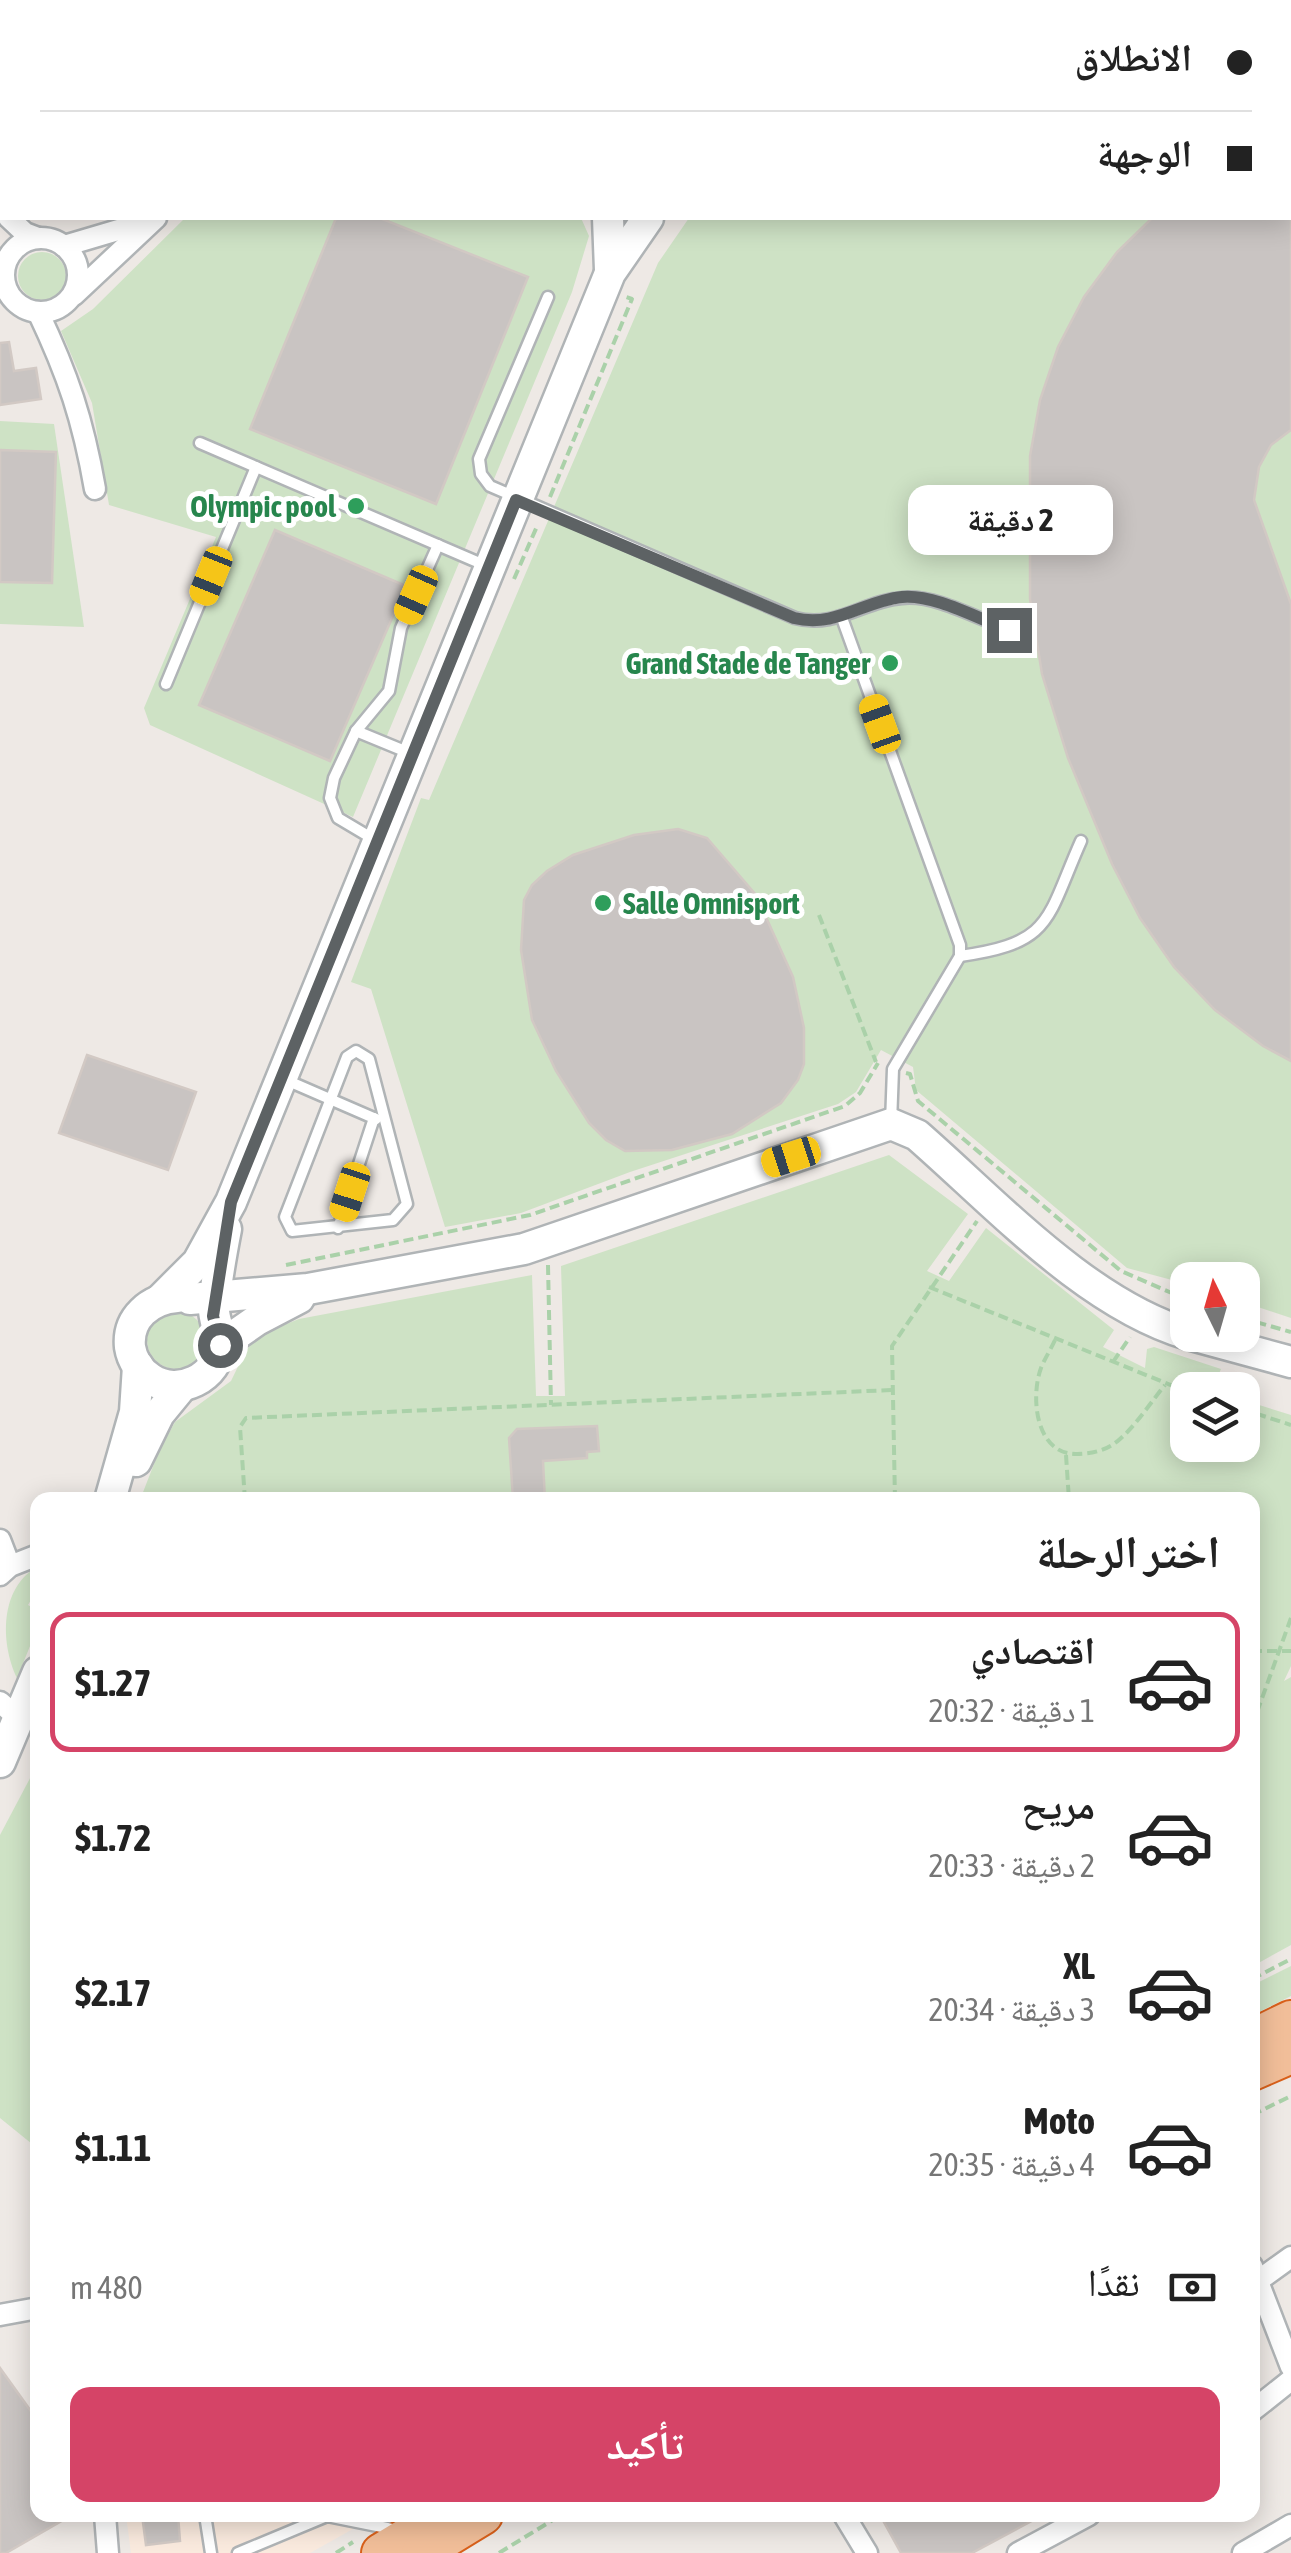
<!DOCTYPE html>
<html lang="ar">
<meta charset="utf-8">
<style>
:root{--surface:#fff;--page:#f6f6f6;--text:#222;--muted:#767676;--line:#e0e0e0;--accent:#d54467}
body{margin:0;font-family:"Asap Condensed","Noto Naskh Arabic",sans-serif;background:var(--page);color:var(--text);direction:rtl;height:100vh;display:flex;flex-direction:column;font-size:38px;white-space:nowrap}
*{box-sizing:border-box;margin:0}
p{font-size:32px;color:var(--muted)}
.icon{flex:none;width:55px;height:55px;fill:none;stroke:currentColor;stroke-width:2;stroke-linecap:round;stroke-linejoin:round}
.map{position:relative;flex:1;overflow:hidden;direction:ltr}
.details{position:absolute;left:30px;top:1492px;width:1230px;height:1030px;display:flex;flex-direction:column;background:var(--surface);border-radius:20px;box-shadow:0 5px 25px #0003;direction:rtl}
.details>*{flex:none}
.hud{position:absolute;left:0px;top:0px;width:1292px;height:220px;box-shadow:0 5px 25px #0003;direction:rtl;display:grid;align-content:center;height:220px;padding:0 40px;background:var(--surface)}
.needle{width:65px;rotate:355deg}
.fabs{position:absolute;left:1170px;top:1262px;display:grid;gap:20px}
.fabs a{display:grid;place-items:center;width:90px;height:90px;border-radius:20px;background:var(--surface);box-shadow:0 5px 25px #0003;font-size:50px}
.end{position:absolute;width:45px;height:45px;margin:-22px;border:12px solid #5d6264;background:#fff;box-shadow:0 0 0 5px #fff}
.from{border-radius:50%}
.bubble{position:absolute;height:70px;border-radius:20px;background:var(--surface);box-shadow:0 5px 25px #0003;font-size:32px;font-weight:700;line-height:70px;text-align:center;direction:rtl}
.car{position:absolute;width:30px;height:60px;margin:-30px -15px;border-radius:12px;box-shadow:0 0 8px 2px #0007;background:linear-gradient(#f5c518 24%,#345 0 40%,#f5c518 0 76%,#345 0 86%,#f5c518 0)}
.hud b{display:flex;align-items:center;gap:35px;height:95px;font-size:38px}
.hud b+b{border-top:2px solid var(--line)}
.hud i{width:25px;height:25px;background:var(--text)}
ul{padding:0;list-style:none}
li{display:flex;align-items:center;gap:30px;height:140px;margin:0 20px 15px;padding:0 20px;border:5px solid transparent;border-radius:20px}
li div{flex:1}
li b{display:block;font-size:38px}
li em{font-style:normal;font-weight:700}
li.on{border-color:var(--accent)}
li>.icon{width:90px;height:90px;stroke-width:1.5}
h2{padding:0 40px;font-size:45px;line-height:120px}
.pay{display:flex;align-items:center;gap:25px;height:110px;padding:0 40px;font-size:38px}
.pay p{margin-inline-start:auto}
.action{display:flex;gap:20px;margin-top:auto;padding:20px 40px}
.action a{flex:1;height:115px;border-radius:20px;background:var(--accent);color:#fff;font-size:40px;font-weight:700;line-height:115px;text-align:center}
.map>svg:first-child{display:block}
</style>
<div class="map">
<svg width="1291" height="2553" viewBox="0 0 1291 2553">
<rect width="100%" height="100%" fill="#eee9e5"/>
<!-- commercial -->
<path fill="#faeade" d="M126,2515H378L310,2553H131Z"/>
<!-- green -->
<g fill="#cee2c5">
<path d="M770,0H1291V1318L1243,1302L1242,1280H1188L1187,1284L1127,1268L916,1090L913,1067L881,1050L856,1092L838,1104L630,1172L521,1213L445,1227L371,989L351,982L421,798L429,800L658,263L689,218H1290V2H768Z"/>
<path d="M185,218H581L589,236L572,292L353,817L150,725L144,708L216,537L109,505L92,403L61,331L93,309Z"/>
<circle cx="42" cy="276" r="24"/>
<path d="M0,421L54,424L84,627L0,624Z"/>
<path d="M889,1155L968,1214L927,1271L949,1281L986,1228L1114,1330L1103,1347L1145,1368L1147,1349L1154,1347L1221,1369L1212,1390H1188V1445H1242L1243,1400L1291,1415V1666L1284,1681L1291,1677V1945L1253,1966L1252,1500H140L159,1451L175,1422L231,1381L246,1350L261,1334L299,1319L532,1275L536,1396H565L561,1266Z"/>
<circle cx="176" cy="1340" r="29"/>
<path d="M37,1567V1590L28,1605L37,1610V1629L17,1678C0,1642 0,1588 37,1567Z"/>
<path d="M37,1765V2148L0,2118V1835Z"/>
<path d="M1291,1966V1996L1253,2015V1985Z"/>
</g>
<!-- building -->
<g fill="#c9c4c2" stroke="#d2c9c4" stroke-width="2.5">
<path d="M336,218H380L528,277L436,504L250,429Z"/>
<path d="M1152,218H1291V430L1271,445L1259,467L1254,500L1291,604V1061L1263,1046L1215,1010L1174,967L1140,918L1112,864L1068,758L1042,674L1030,599V456L1040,400L1058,347L1084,297L1117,252Z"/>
<path d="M9,342L14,371L36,368L41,399L0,405V343Z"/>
<path d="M0,450L56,452L52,583L0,582Z"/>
<path d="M275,530L406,586L330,761L199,705Z"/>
<path d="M678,829L707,838L756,895L793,977L804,1028V1064L798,1080L781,1103L732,1134L672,1150L625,1151L606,1140L589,1123L556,1071L532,1020L521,950L524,900L532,885L547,871L573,855L634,835Z"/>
<path d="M87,1055L196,1092L168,1170L59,1133Z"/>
<path d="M597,1426L599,1451L587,1452V1458L543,1461L545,1500H513L509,1438L517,1429Z"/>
<path d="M0,2368L38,2421V2515H72L6,2553H0Z"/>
<path d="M142,2515H178L180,2541L146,2545Z"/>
<path d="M880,2515H1043L972,2553H901Z"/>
</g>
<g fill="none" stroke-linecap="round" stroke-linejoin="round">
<!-- lane casing -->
<g stroke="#b0b4b6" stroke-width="15">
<g id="lane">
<path d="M548,297L479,459L481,474L490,486L795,618C836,629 863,601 902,598C935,594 978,619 1009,630"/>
<path d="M200,443L489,567"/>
<path d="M842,618L960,945V956L893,1069L891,1123"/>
<path d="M166,684L256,467"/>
<path d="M356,731L412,754"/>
<path d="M375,840L338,818L330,798L334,778L356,731L389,691L401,628L438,545"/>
<path d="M960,956C1053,943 1046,920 1081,841"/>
<path d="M356,1051L369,1059L407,1204L393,1220L292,1231L285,1217L347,1057Z"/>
<path d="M286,1080L376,1119"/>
<path d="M338,1228L374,1118"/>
<path d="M205,2515L211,2553"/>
<path d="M238,2553L327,2516L397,2530"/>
</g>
</g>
<!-- street casing -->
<g stroke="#b0b4b6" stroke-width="25">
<g id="street">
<path d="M359,0L363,2"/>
<path d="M9,218L25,233L38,238"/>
<circle cx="41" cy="275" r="37"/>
<path d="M64,246L152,220"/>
<path d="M74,295L156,218"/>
<path d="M38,312C68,375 83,420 95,489"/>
<path d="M0,1540L10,1566"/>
<path d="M0,1575L10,1566L38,1555"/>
<path d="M0,1702L18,1718"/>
<path d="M1252,2266L1291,2367"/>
<path d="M1259,2280L1291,2257"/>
<path d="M0,2315L38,2308"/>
<path d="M1252,2411L1291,2380"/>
<path d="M105,2515L108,2553"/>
<path d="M844,2515L867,2553"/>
<path d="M1018,2553L1089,2515"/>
<path d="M1243,2553L1291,2525"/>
</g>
</g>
<!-- secondary casing -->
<g stroke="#b0b4b6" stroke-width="35">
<g id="secondary">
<path d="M732,2L734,0"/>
<path d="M608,218L610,270"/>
<path d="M177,1297C150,1299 127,1318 130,1347C132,1360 140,1372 151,1379C178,1397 219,1378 220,1344C221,1331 213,1320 214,1307C216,1281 221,1255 226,1229"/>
<path d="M161,1299L198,1262L231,1202L610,273L648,218"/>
<path d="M190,1299L308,1289L524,1249L891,1124L917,1135C996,1204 1087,1304 1188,1334"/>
<path d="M1192,1335L1291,1362"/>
<path d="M221,1345L257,1320L299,1298"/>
<path d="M136,1461L159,1414L182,1386"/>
<path d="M110,1500L135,1412L138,1366"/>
<path d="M0,1762L38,1672"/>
</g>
</g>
<!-- highway casing -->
<g stroke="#d9601a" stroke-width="42">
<g id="highway">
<path d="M1252,2039L1291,2020"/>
<path d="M1252,2071L1291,2054"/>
<path d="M381,2553L437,2519"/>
<path d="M421,2553L483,2515"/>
</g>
</g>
<!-- path -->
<g stroke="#aad1a9" stroke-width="4" stroke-dasharray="10 5" stroke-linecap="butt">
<path d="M490,0L493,2"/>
<path d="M637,0L641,2"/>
<path d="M412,2L415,0"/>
<path d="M617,2L619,0"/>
<path d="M550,497L632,299L626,297"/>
<path d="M514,579L538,524"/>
<path d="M819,915L876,1062"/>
<path d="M906,1073L910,1074L918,1101L1121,1271L1188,1300"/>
<path d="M286,1265L530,1215L845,1106L860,1093L878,1063"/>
<path d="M548,1265L551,1405"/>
<path d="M929,1287L1188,1392"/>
<path d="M1242,1318L1291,1332"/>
<path d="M1055,1340C1051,1349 1045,1358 1041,1368C1030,1398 1036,1455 1077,1454C1092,1454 1108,1450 1120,1439C1137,1424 1151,1402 1165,1385"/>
<path d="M1113,1362L1130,1337"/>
<path d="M1242,1409L1291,1425"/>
<path d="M1066,1455L1069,1500"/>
<path d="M245,1500L240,1427L246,1418L892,1390"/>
<path d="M895,1500L892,1346L977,1221"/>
<path d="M1252,1651H1291"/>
<path d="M1252,1726L1291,1618"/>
<path d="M1252,1979L1291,1959"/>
<path d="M1252,2115L1291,2096"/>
<path d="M336,2553L353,2542"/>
<path d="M499,2553L561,2515"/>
</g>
<!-- lane -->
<use href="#lane" stroke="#fff" stroke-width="10"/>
<!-- street -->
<use href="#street" stroke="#fff" stroke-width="20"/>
<!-- secondary -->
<use href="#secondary" stroke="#fff" stroke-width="30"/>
<!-- highway -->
<use href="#highway" stroke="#f1be99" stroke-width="38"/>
</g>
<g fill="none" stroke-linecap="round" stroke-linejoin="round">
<!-- route -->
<path stroke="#5d6264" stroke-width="12" d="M220,1345L213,1316L231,1202L516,500L794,618C836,628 863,601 902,597C935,594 978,619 1009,630"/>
</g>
<!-- markers -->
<g fill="#2e9e5b" stroke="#fff" stroke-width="4">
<circle cx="356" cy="506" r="10"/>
<circle cx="890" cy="663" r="10"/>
<circle cx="603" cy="903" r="10"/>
</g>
<g text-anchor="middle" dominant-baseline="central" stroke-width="10" stroke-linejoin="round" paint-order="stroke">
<!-- leisure labels -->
<g font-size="30" font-weight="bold" fill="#27864d" stroke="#fff" text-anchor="end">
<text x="336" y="506">Olympic pool</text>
<text x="870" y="663">Grand Stade de Tanger</text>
<text x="623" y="903" text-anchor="start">Salle Omnisport</text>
</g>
</g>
</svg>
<div class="fabs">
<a><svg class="needle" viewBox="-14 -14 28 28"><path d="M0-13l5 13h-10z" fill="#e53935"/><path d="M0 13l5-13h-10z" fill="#767676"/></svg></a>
<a><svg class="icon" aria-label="layers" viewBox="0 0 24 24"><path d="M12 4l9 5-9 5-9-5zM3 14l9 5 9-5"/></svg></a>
</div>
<i class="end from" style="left:220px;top:1345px"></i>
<i class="end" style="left:1009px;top:630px"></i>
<div class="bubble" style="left:908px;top:485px;width:205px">2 دقيقة</div>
<i class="car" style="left:211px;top:576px;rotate:202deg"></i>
<i class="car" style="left:416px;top:595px;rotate:204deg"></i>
<i class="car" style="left:880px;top:724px;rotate:340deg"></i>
<i class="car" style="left:791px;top:1157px;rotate:252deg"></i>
<i class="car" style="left:350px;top:1192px;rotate:198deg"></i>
<div class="hud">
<b><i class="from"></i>الانطلاق</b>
<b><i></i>الوجهة</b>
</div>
<section class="details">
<h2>اختر الرحلة</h2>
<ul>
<li class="on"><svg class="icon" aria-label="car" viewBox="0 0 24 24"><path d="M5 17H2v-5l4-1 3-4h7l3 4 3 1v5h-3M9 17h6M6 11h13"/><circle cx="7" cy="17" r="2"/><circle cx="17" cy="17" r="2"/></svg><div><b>اقتصادي</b><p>1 دقيقة · 20:32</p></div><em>$1.27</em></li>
<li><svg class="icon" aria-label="car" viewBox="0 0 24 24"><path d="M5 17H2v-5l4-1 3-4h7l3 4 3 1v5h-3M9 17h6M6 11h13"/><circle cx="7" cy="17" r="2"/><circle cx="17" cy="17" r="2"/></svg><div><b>مريح</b><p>2 دقيقة · 20:33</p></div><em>$1.72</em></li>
<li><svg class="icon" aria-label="car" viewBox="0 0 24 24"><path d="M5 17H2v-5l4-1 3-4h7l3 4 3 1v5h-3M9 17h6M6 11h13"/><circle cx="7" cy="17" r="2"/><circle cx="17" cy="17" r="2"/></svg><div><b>XL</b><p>3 دقيقة · 20:34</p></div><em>$2.17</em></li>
<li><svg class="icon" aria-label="car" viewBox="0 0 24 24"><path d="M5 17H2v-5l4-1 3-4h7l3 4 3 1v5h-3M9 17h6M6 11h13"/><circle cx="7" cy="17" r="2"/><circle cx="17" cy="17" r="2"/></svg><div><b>Moto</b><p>4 دقيقة · 20:35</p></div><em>$1.11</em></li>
</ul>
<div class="pay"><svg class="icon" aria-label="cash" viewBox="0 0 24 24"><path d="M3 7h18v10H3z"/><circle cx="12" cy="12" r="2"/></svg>نقدًا<p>480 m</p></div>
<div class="action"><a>تأكيد</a></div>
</section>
</div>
